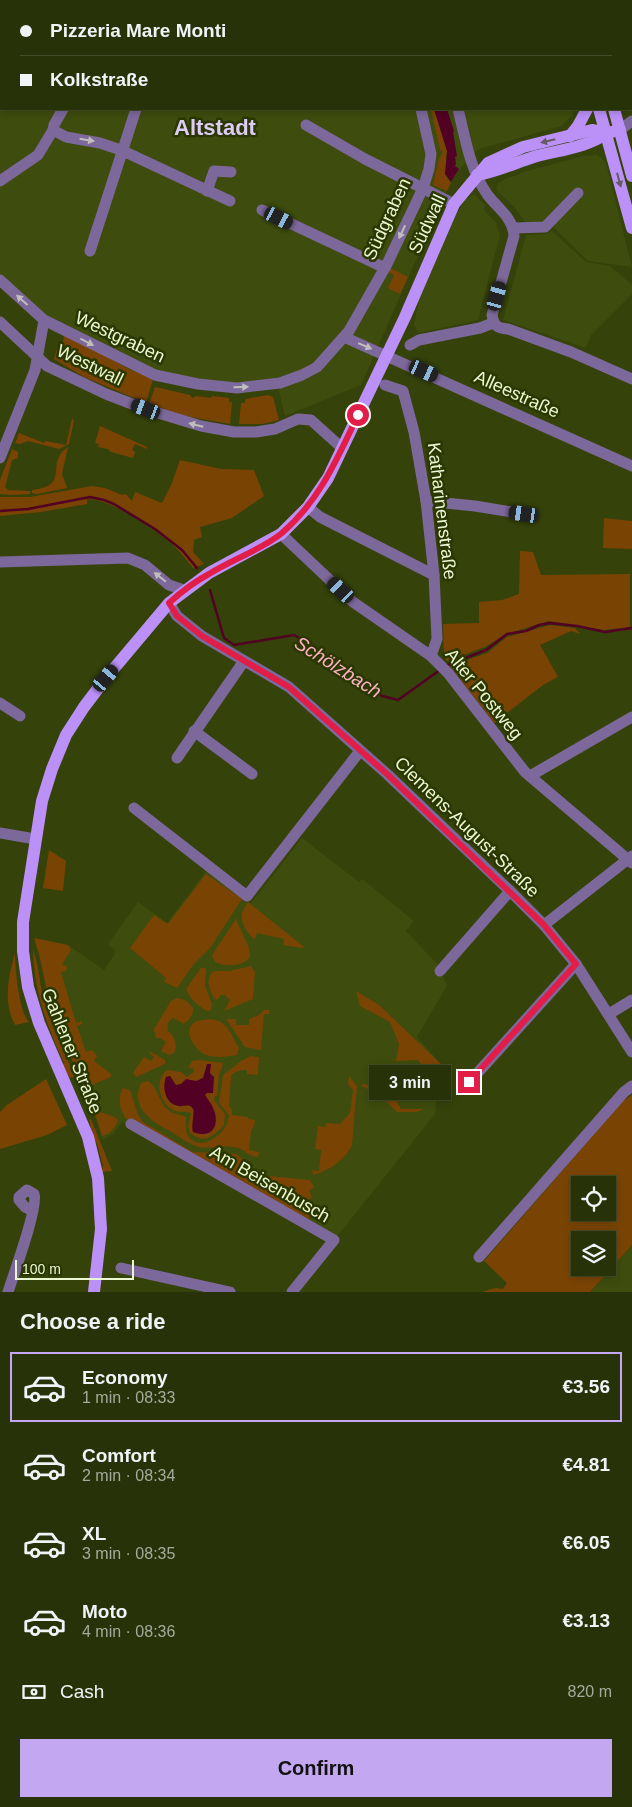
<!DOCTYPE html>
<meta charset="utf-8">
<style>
:root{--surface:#283208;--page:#343e16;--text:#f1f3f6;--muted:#a5aa9c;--line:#444d29;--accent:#c4a7f1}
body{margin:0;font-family:Helvetica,sans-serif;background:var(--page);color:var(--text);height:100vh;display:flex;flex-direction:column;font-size:19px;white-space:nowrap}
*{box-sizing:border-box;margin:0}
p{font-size:16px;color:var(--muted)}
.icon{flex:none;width:28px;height:28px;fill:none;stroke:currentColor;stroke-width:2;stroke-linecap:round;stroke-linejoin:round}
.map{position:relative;height:1292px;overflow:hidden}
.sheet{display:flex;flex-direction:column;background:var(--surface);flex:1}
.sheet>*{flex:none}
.hud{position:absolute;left:0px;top:0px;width:632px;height:110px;box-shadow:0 2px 8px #0003,0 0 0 1px var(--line);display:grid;align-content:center;height:110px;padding:0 20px;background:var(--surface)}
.tools{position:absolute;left:571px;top:1176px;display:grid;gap:10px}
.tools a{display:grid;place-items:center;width:45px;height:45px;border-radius:0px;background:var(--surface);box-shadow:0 2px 8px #0003,0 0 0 1px var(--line);font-size:25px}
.scale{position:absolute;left:15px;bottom:12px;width:119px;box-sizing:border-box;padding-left:5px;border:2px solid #ebf7d3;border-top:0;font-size:14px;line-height:18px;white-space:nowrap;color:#ebf7d3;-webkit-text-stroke:4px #2b3700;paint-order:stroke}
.end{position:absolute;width:22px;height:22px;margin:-11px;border:6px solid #e11d48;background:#fff;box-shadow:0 0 0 2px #fff}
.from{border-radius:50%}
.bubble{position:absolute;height:35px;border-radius:0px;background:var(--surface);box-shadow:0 2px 8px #0003,0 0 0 1px var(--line);font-size:16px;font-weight:700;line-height:35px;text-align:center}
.car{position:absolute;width:15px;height:30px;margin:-15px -8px;border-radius:6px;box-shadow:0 0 4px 1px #0007;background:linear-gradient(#222 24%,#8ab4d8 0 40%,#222 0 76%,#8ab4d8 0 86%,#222 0)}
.hud b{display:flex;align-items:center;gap:18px;height:48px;font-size:19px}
.hud b+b{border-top:1px solid var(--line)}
.hud i{width:12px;height:12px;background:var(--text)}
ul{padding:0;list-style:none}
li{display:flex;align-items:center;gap:15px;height:70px;margin:0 10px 8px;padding:0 10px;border:2px solid transparent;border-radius:0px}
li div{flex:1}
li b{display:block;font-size:19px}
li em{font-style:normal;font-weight:700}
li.active{border-color:var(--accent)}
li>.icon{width:45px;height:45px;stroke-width:1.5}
h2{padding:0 20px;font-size:22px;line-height:60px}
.pay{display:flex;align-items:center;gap:12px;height:55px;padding:0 20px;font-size:19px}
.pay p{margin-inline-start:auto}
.cta{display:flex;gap:10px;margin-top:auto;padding:10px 20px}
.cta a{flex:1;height:58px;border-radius:0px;background:var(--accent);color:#111;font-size:20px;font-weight:700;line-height:58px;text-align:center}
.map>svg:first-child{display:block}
</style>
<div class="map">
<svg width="632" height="1292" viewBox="0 0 632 1292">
<rect width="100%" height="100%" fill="#35420a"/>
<!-- built -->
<g fill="#3e4c0d">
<path d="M0,0L530,1H1V109H575L573,114L562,126L479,149L460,169L446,192L361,385L285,416L278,387L232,385L158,373L51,318L27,302L0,277Z"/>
<path d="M596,155L601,157L606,163L632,267L588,261L552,226L545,222H525L516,209L496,190L498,183L505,179L524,172L583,156Z"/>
<path d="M474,194L485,205L484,210L496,223L500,235L478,320L419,333L414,325L419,300L457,213L466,199Z"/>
<path d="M552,231L586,262L610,266L632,285V294L591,335L586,348L503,320L526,235L545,234Z"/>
<path d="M302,838L359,882L362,879L414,921L406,931L439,966L447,986L417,1037L441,1064L435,1114L335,1239L150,1134L122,1122L114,1133L103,1140L85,1088L61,1036L45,988L57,960L60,943L68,945L104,970L115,954L114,949L108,944L138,902L167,923L207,870L251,903Z"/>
<path d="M632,1245V1292H590Z"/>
</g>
<!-- green -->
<g fill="#794403" fill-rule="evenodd">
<path d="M431,109H434L447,151L445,175L451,183L447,191L433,185L439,159L443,152L440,150Z"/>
<path d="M390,268L408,277L400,294L388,288L394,275L388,272Z"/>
<path d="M64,333L127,368L153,379L146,403L84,377L54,359L58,345L59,343H63Z"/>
<path d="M155,387L190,395L192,398L196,396L211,398L212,396L229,398V402H232L230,424L185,416L149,404Z"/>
<path d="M268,395L273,397L279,420L262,424H239L241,403H245V399Z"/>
<path d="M72,419L74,420L69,444L59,449L28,441L20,444L15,443L19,433L44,443L45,441L66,445Z"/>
<path d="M100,426L147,447V449L135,444L132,450L135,452L133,458L111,452L108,449L98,447L99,444L95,443Z"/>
<path d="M68,447L62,474L67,488L37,494L32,493V490C72,486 44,462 68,447Z"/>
<path d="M12,449L18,452V458L12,460L5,487L8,490L30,491V494L11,495L0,494V480Z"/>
<path d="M180,460L221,469L254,470L264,496L232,518L200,527L202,537L194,540L193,552L204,564L193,568C188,562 183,555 178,550C160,531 113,499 87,499V504L41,512L0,516V497H30L92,486L105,488L122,495L126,494L132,501L135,492L162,503L172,483Z"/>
<path d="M604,518L632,521V549L603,548Z"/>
<path d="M520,551L533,552L541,575L630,574V627L604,630L549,621L506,634L485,647L447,661L445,658L444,659L443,624L479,623V602L502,600L519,594Z"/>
<path d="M550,625L575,628L580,634L571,631L540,645L558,677L543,685L494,723L450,666L487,653L507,637Z"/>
<path d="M49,850L66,861L63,891L43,888Z"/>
<path d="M206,874L242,899L210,948L193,965L177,988L164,982L166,978L130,948L154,915L168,924Z"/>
<path d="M248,902L304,947L302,948L283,945L284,939L257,933L255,939C248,936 240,922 242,913C243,910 246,905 248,902Z"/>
<path d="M236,919L249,948L250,957C242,967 226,967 215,962L212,955Z"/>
<path d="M34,938L68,945L71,950L62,964L67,967L66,971L61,972L76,1023L82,1021V1024L77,1026L86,1052L92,1050L97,1056L94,1061L111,1074V1077L85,1088C74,1062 59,1037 51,1010C45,986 42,961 34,938Z"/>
<path d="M33,950C39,965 39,980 43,996C50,1024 63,1050 75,1076L70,1078L62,1067L64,1063C47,1026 34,991 33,950Z"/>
<path d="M15,953C15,969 19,1012 29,1022L15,1025C3,1003 8,978 15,953Z"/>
<path d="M251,966L255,972L253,999L224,1011L230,1000L225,995H221L217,1000L214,998C209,989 205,978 214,971H229Z"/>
<path d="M201,968H205L206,970L205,986L212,1004L211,1010L207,1011C198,1006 190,999 186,989Z"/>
<path d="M356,991L379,1005L441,1064L438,1087L434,1086C434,1073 424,1069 418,1060L396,1061L399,1044L390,1022L360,1006Z"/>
<path d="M177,998C185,999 188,1002 193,1008C193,1016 190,1020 183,1024L181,1022L173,1018C167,1022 167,1025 168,1031C175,1036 178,1046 174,1053L169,1055L161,1051L166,1042L160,1038H156L154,1029L171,1001Z"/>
<path d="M264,1010H269V1014H264L261,1050L245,1047L226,1019H236V1025H249V1019L259,1015Z"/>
<path d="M209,1019C228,1020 230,1033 239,1048L237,1055C227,1057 216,1058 206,1055C195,1050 180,1029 197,1021C200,1020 205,1020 209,1019Z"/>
<path d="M151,1052L165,1060V1064L136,1077L133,1073L144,1057L151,1061L154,1057L149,1053Z"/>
<path d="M251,1056L259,1057L258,1075L247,1074V1070C241,1070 234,1071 231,1076L229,1106L232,1110V1115L248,1117V1119L255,1120L254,1126L251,1131L249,1150L259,1152L258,1157C246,1156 246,1150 238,1148C226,1144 211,1149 199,1147C191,1145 182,1139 175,1134C155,1123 129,1110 141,1083L148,1081C158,1087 158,1101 167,1109C172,1114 180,1114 186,1117C186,1122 185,1129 187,1134C196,1152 219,1139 226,1126C228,1123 228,1118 229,1115L219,1103L223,1075L241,1061Z"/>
<path d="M200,1060L223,1063L222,1068L219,1074L217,1096H215L214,1100L225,1114L224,1125C214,1136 204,1145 190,1133L188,1126L191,1113C186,1111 179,1113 173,1110C159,1102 154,1080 167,1070L181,1072L187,1077L194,1072L193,1068H188L192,1061Z"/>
<path d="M349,1076L357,1086L352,1145C346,1159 329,1171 313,1175L312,1170L319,1171L321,1150L315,1149L318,1126L325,1127L326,1123L340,1124L350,1113L353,1090L348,1084Z"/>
<path d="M46,1079L67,1125L47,1135L0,1149V1112L7,1105Z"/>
<path d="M363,1084L388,1086V1091L392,1092L395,1095L394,1097L401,1109H424L416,1112H397L382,1097L362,1086Z"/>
<path d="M123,1088L130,1090L138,1115L143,1122L193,1152L237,1154L258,1175L310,1180L314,1187L309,1191L312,1197L307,1201L311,1210L308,1221L125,1118C120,1107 117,1099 123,1088Z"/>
<path d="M632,1095V1245L590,1292H482L495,1288L503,1289L507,1283L484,1261L623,1101ZM580,1185H608V1212H580ZM580,1240H608V1268H580Z"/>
<path d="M97,1111L115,1117L118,1121C115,1128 110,1134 102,1136L95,1113Z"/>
<path d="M91,1119L112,1171L101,1172L103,1166L97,1143L94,1141L89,1120Z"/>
</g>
<!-- water -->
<g fill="#520024">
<path d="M434,109H447L454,131L453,132L457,156L455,157L456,164L455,166L459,169L451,182L445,174L447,151Z"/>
<path d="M207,1064H211L210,1073L214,1077L213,1093H207L205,1095C208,1100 212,1104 214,1110C220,1127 211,1139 193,1132C191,1125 195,1111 193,1109C190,1103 184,1107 179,1106C165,1104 162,1088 166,1077L170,1076L176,1085L181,1084L186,1079L196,1081L203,1078Z"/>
</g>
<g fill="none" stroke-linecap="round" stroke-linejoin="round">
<!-- stream -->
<g stroke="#520024" stroke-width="2.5">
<path d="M0,511L28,509L90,497L104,500L114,504L155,529L182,550L197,568"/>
<path d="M210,590L224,638L234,645L294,635L311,645L382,696L398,700L440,670"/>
<path d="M445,666L486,650L507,634L526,631L539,625L550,623L577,626L605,632L632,628"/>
</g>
<!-- minor -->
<g stroke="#7c689a" stroke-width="11">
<path d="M341,0L343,1"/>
<path d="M108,1V0"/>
<path d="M324,1L325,0"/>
<path d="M0,32L1,33"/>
<path d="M458,109C465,137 470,170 487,194C497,208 513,217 514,236L492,315C494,326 497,328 508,329L571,352L632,379"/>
<path d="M306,125L365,159L454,204"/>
<path d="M53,130L66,137L100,143L121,150L230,201"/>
<path d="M620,130L632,121"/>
<path d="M0,181L38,155L53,130L54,125L63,109"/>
<path d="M207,191L214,171L231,172"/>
<path d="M262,210L385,268"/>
<path d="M513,228L545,227L578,193"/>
<path d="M90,251L136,109"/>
<path d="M0,280L44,320L155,375L198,384L237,388L280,383L302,375L317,367L349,331L387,264L423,188L429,169L431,154L421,109"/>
<path d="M0,322L47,366L106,394L145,409L201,426L234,432H256L275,429L298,419L311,420L342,448"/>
<path d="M344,337L632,466"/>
<path d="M410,345L419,340L480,328L493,323"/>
<path d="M385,385L403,391L414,432L426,501L434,575L437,639L431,656"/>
<path d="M0,458L35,370L44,320"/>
<path d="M426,501L475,506L524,514"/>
<path d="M308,507L320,517L434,575"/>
<path d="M281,534L353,602L431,656L448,673L525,772L632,863"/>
<path d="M0,562L128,558L145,565L169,585L184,590"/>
<path d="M169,603L177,616L202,636L289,687L387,774L510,891L544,925L576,964L632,1052"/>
<path d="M0,703L20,716"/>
<path d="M194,731L252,774"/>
<path d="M177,758L244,661"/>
<path d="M530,776L632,717"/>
<path d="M134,808L247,896L360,751"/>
<path d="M0,833L35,839"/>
<path d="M544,925L632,856"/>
<path d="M440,971L510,891"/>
<path d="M609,1014L632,1000"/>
<path d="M463,1089L576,964"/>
<path d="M131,1124L334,1240L292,1292"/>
<path d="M479,1257L624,1092L632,1086"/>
<path d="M121,1268L230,1292"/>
<path d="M8,1292C13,1276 39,1206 34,1194L27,1190L19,1197V1200L25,1207L33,1211"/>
</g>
<!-- major -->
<g stroke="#bb90f7" stroke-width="12">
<path d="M546,0L547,1"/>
<path d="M563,0L564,1"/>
<path d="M599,109L632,228"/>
<path d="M614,109L632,176"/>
<path d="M570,136L578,126L587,109"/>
<path d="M477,175C498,171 517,162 537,156C560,150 588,147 607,133"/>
<path d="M94,1292L101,1229L98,1178L88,1137L39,1023L28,987L23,951V922L42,801L52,769L66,735L84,707L106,678L169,603L209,573L281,534L308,507L328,478L405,317L454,204L488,163L523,147L592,130L607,133L620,130"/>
</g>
</g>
<!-- one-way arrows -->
<defs><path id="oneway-solid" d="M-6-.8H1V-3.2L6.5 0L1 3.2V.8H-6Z" transform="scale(1.25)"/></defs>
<g fill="#bfbebc">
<use href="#oneway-solid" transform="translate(87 140) rotate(9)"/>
<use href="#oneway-solid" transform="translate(402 232) rotate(115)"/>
<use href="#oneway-solid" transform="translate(22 300) rotate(-138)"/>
<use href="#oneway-solid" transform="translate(87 342) rotate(27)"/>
<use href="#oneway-solid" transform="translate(365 346) rotate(23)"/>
<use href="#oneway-solid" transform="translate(241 387) rotate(-1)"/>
<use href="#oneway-solid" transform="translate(196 425) rotate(-166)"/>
<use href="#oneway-solid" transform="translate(160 577) rotate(-141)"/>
</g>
<g fill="#655b63">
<use href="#oneway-solid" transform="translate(548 141) rotate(167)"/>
<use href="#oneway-solid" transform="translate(619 180) rotate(75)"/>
</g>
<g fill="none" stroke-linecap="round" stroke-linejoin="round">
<!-- route -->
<path stroke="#e11d48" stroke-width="6" d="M358,415C337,459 320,500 282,533C263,549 231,560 209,574C194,582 181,592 169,603L177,616L202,636L289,687L387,774L544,925L576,964L469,1082"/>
</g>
<g text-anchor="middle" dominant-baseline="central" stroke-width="5" stroke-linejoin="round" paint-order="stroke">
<!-- street labels -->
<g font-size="18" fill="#ebf7d3" stroke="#2b3700">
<text transform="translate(387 219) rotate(-65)">Südgraben</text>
<text transform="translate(427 224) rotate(-65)">Südwall</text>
<text transform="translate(120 337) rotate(25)">Westgraben</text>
<text transform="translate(90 365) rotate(26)">Westwall</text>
<text transform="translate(517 394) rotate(24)">Alleestraße</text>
<text transform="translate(442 511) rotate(83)">Katharinenstraße</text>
<text transform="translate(484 694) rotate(51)">Alter Postweg</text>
<text transform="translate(467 827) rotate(44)">Clemens-August-Straße</text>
<text transform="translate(72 1051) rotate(68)">Gahlener Straße</text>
<text transform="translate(270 1184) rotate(30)">Am Beisenbusch</text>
</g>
<!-- water labels -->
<g font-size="19" font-style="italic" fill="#fab1c4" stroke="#2b3700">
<text transform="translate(338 667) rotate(32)">Schölzbach</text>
</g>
<!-- district labels -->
<g font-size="22" font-weight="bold" fill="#dcccf6" stroke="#2b3700">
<text x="215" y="127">Altstadt</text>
</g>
</g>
</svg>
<div class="tools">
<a><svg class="icon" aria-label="locate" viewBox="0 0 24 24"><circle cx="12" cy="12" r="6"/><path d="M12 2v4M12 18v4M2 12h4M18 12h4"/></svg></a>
<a><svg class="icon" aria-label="layers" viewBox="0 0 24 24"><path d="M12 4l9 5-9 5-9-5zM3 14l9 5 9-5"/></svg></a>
</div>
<div class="scale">100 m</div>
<i class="end from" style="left:358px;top:415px"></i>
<i class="end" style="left:469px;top:1082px"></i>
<div class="bubble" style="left:369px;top:1065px;width:82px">3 min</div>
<i class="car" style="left:279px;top:218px;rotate:117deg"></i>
<i class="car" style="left:497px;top:296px;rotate:16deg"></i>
<i class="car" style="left:424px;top:371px;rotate:114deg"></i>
<i class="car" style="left:146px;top:409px;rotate:291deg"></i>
<i class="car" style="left:524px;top:514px;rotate:279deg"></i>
<i class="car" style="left:341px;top:590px;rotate:313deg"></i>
<i class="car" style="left:106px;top:678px;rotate:40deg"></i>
<div class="hud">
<b><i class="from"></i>Pizzeria Mare Monti</b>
<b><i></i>Kolkstraße</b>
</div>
</div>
<section class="sheet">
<h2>Choose a ride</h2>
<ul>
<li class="active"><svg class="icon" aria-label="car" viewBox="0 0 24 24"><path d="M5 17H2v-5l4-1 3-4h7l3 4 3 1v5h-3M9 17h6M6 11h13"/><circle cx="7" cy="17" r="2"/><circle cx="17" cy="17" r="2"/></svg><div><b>Economy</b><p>1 min · 08:33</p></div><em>€3.56</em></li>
<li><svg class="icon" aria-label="car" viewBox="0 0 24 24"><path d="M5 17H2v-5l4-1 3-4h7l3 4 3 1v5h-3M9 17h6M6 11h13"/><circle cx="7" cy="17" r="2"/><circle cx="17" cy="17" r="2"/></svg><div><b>Comfort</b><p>2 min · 08:34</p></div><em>€4.81</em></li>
<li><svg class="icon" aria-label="car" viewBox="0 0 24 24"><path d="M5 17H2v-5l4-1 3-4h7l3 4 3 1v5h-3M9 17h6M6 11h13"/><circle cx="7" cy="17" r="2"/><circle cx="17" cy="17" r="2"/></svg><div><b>XL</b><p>3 min · 08:35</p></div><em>€6.05</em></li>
<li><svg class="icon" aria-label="car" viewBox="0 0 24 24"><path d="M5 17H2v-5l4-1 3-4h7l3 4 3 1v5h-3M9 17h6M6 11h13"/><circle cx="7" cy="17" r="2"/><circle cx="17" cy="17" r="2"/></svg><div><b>Moto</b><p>4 min · 08:36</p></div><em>€3.13</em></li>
</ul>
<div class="pay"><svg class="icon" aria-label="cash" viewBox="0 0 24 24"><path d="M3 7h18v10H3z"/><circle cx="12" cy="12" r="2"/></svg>Cash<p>820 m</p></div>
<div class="cta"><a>Confirm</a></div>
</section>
